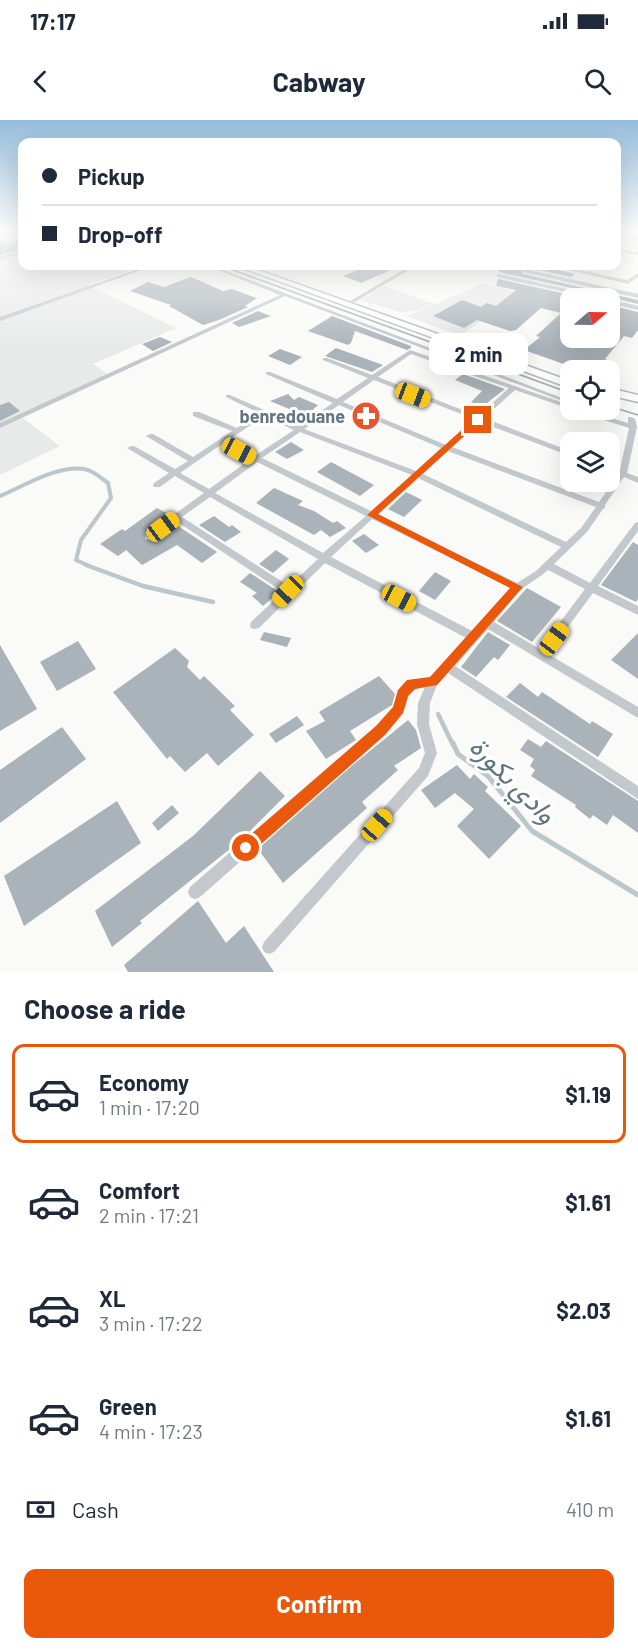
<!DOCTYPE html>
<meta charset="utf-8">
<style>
:root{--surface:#fff;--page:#f6f6f7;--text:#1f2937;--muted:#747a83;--line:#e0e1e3;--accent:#ea580c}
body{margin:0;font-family:Barlow,Vazirmatn,sans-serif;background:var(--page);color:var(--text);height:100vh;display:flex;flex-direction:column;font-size:22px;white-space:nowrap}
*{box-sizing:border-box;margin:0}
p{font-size:20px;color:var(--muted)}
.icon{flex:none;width:33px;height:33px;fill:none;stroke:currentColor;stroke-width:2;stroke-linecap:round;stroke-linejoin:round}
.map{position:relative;height:852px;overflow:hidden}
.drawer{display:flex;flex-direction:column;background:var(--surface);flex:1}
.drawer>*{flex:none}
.top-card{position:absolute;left:18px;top:18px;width:603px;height:132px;border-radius:12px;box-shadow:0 6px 24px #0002;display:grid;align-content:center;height:132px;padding:0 24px;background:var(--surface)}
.needle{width:39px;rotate:70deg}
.buttons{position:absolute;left:560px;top:168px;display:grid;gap:12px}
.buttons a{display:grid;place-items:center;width:60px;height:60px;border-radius:12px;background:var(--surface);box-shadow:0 6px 24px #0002;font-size:30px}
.end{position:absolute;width:27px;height:27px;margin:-14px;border:8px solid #ea580c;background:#fff;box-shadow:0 0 0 3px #fff}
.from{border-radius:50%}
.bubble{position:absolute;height:42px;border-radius:12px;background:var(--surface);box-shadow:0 6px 24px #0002;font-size:20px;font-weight:700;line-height:42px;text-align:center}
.car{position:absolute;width:18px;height:36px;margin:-18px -9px;border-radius:8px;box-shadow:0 0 4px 2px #0007;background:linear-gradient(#f5c518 24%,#345 0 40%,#f5c518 0 76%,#345 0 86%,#f5c518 0)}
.top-card b{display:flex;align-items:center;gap:21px;height:57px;font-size:22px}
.top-card b+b{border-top:2px solid var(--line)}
.top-card i{width:15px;height:15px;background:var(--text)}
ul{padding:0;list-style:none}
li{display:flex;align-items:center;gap:18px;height:99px;margin:0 12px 9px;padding:0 12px;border:3px solid transparent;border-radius:12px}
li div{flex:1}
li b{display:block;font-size:22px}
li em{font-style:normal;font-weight:700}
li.selected{border-color:var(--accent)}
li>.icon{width:54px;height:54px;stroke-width:1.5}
h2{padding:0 24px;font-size:27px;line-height:72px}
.pay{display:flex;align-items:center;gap:15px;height:66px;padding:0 24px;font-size:22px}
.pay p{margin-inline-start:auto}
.action{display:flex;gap:12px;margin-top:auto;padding:12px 24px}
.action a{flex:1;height:69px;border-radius:12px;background:var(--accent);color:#fff;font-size:24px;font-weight:700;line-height:69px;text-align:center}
.status{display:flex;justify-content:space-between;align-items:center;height:42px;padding:0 30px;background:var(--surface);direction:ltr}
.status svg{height:16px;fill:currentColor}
header{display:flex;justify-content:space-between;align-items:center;height:78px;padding:0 24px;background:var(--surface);font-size:27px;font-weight:700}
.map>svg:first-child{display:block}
</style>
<div class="status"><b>17:17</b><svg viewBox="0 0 49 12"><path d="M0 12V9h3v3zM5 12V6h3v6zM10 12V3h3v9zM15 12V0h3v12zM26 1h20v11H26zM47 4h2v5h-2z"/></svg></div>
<header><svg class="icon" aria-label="back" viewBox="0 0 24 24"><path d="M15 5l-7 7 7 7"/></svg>Cabway<svg class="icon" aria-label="search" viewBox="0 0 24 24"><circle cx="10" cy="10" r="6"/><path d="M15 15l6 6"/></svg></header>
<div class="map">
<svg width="638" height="852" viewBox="0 0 638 852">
<rect width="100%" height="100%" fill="#fafaf8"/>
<!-- built -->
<g fill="#e8e9e9">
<path d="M22,113V146H141L88,165L176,208L93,244L109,255L20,296L60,326L0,355V119Z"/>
<path d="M483,164L521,173L460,216L407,196Z"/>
<path d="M384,166L434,184L416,191L400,192L360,180Z"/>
</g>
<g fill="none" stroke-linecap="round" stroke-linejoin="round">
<!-- stream-far2 -->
<path stroke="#bbc7cb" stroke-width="4" d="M0,376C24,366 57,345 84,349C93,350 101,358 108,363L111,378L81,420L76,440L89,446"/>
<!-- stream-far1 -->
<g stroke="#bbc7cb" stroke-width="4.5">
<path d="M86,445L143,466L213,482"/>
<path d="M438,594L453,625"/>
</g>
<!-- stream -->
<path stroke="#bbc7cb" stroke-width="5" d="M453,623L458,634L488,656L532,711L638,775"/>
</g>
<!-- building -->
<g fill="#aab3b9">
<path d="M0,119L7,123L22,119V129L0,135Z"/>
<path d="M367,146H400L361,163L343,156Z"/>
<path d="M500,146H541L575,154L571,157L525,147L521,150L523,154L638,180V184L610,177L603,178L598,174L499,152Z"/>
<path d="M191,157L223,171L232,169L257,178L245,186L248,187L219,200L203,205L169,186L171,185L130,171L148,162L164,167Z"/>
<path d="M498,159L585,178H570V218H609V185L638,192V210L632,218L624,216L605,239L607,240L599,250H568L572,247L524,230L540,217L536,216L561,193L541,188L516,210L510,211L477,200L464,208L433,196L462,180L481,187L487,183L496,186L516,170L496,166Z"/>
<path d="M258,191L271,196L239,207L232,203Z"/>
<path d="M332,196L411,226V228L407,230L355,211L351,223L348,225L308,211Z"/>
<path d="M160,217L172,222L153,231L142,224Z"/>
<path d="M336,228L383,245L372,252L325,236Z"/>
<path d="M280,229L302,237L290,245L268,236Z"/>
<path d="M463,254L505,269L483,286L471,282L482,271L455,260Z"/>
<path d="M288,274L294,280L299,277L318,285L306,296L270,281Z"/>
<path d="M9,282L20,291L0,301V285Z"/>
<path d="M291,322L304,330L287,339L275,332Z"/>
<path d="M331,342L374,365L360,376L317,352Z"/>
<path d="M274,368L303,381L298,385L314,391L333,403L337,401L346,408L330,417L321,410L314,415L256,383Z"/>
<path d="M406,372L422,380L404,397L388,389Z"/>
<path d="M157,388L170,395L146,412L145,419L154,420L175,404L217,432L202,443L177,425L142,445L126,430L118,436L100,424L122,409L125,411Z"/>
<path d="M214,396L229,407L232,405L241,412L225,422L199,405Z"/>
<path d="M364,414L379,425L366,433L352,421Z"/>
<path d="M633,422L638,425V479L636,482L601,465Z"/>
<path d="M276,430L289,439L273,453L259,444Z"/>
<path d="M435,452L451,461L435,480L419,471Z"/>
<path d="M250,453L279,472L263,486L252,476L257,473L240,462Z"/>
<path d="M527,468L561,487L532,522L497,501Z"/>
<path d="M264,512L291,518L287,527L260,520Z"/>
<path d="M488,512L510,525L498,540L494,537L476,557L461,547Z"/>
<path d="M638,513V559L611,540Z"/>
<path d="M78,521L96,549L57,571L40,542Z"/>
<path d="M0,525L37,589L0,611Z"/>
<path d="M175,528L189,541L187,547L200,560L204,556L235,586L230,590L254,615L218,646L207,633L185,652L170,636L167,639L113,572Z"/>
<path d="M379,556L395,574L392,585L350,611L356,620L326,639L306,611L325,601L319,592Z"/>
<path d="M520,563L538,577L542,572L590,604L592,601L613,614L598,637L506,577Z"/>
<path d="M297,596L304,605L276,623L269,614Z"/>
<path d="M408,600L416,610L421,628L394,646L398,650L362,682L367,688L283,763L258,729L354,644Z"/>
<path d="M62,607L86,639L0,703V650Z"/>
<path d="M528,619L541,627L546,621L638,681V713L613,695L607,705L593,695L590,699L575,687L576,685L531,656L535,650L530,646L534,639L520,630Z"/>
<path d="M457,645L470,659L474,654L488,667L485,671L521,706L489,739L457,706L474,689L455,673L435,688L421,670Z"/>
<path d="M260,651L285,676L241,720L140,801L142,803L112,827L95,791L193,716Z"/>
<path d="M117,681L141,723L24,806L4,756Z"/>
<path d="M172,685L179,693L158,711L152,703Z"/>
<path d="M198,781L226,823L244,806L274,852H128L124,845Z"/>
</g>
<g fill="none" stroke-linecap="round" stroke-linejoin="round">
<!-- primary casing -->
<g stroke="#b5babe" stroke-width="3">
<g id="primary">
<path d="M237,146H247L570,261V268Z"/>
<path d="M609,268L638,275V282L609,275Z"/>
</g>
</g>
<!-- minor -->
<g fill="#c3c8cc" fill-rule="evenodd">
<path d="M616,114L638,118V120L616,116Z"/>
<path d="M616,128L638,133V135L616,131Z"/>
<path d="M22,131V133L0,140V137Z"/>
<path d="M147,146H152L0,201V197Z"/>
<path d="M208,146H213L562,278L559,280L557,279L285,176L0,308V303L280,175Z"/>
<path d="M410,146H415L355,182L350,181Z"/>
<path d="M553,146H560L627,160L638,153V157L628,164Z"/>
<path d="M525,149L638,174V178L523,152V150Z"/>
<path d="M499,154L598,176L601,178H593L497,157V155Z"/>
<path d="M609,179L638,186V190L609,183Z"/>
<path d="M410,230L570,285V289L515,270L484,298L570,331V336L480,302L452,327L599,382L618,355L609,351V346L620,350L629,308L573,290H583L628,303V297H631L635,299L637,307L627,353L638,357V363L624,357L605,385V388L603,389L587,412L554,444L590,463L635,403L638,402V411L598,466L638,486V495L593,473L548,534L638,587V598L488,509L455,546L638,666V679L448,553L437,565L430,583L429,604L437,633L428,656L274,832L269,834L264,832L262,827L264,822L419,648L425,633L417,604L418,583L425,567C404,570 411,576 404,590C400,599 390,607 384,614L200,777L195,779L190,777L188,772L190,767L376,606L394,587L398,571L408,561L430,558L468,519L325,443L259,508L255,509L251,508L250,505L251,502L283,472L176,401L153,418H147L146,416L147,414L204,373L175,356L160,367H154L153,365L154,363L169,353L127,328L131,326H134L175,349L188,341L146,316L150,314H153L193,337L232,311L193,296V292H199L237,308L259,293L226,277V275H230L264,290L267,291L268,292L298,306L333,283L266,254V252H270L337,279L368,258L323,240V238H327L372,255ZM411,234L509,268L478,296L378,257ZM374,260L474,299L446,325L343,282ZM339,285L441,328L416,351L304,309ZM264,296L294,310L256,335L227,321ZM300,312L412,355L371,391L262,338ZM222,324L251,339L209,369L180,353ZM448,331L596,387L581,408L566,422L423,354ZM257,342L366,396L323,433L215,373ZM418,358L561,427L536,451L517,463L378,395ZM210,377L318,439L289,466L182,397ZM372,399L511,468L474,512L331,437ZM548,450L585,469L540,529L494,502L520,470L542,455Z"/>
</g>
<!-- primary -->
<use href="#primary" fill="#fff" fill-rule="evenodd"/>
<!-- tram -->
<g stroke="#a2aab0" stroke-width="1.5">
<path d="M222,146L570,273"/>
<path d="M609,286L638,295"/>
</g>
</g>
<!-- sky -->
<linearGradient id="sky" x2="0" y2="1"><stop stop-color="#96bcdc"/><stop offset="0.48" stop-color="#fdfdfc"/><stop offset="1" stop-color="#fdfdfc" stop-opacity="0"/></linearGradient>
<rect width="638" height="230" fill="url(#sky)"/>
<!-- route -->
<path fill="#ea580c" d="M475,298L482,300L378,394L523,467L437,565L415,569L408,576L403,593L385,615L251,733L246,735L241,733L239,728L241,723L376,606L393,587L398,570L407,560L430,557L510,468L367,395Z"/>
<!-- icons -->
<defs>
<g id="pharmacy-disc" transform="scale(1.5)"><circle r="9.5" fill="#e4572e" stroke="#fff"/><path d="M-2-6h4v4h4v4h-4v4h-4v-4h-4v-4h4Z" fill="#fff"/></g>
</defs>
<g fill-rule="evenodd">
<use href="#pharmacy-disc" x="366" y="296"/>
</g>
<g text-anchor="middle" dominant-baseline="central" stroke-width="6" stroke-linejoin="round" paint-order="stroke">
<!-- far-poi labels -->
<g font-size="18" font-weight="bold" fill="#657683" stroke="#fff" text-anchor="end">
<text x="345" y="296">benredouane</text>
</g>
<!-- near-water labels -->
<g font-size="27" font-style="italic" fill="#60757c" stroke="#fff">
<text transform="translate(514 659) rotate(45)">وادي بكورة</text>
</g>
</g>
</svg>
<div class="buttons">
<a><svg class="needle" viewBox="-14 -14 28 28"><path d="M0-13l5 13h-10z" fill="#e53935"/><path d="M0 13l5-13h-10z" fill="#747a83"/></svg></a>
<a><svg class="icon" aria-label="locate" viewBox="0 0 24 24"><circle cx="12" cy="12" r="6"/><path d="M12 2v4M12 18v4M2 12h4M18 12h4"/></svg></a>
<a><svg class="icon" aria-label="layers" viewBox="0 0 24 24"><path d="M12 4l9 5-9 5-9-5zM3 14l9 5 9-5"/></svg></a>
</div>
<i class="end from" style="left:246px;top:728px"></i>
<i class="end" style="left:478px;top:300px"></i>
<div class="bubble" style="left:429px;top:213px;width:99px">2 min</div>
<i class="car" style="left:413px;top:275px;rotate:111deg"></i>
<i class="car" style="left:239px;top:331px;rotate:118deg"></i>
<i class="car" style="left:163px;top:407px;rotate:53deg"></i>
<i class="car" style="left:288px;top:471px;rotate:224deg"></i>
<i class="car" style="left:399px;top:478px;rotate:118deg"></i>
<i class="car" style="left:554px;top:519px;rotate:37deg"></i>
<i class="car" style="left:377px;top:705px;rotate:41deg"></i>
<div class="top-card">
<b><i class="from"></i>Pickup</b>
<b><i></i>Drop-off</b>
</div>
</div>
<section class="drawer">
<h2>Choose a ride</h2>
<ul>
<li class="selected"><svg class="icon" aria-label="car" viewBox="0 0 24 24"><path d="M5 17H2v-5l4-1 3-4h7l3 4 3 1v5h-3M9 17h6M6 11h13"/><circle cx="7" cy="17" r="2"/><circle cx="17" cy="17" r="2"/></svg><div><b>Economy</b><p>1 min · 17:20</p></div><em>$1.19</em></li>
<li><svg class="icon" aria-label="car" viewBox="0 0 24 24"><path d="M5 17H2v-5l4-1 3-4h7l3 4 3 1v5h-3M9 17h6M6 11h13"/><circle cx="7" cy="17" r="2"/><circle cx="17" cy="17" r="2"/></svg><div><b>Comfort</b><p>2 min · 17:21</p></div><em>$1.61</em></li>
<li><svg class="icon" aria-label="car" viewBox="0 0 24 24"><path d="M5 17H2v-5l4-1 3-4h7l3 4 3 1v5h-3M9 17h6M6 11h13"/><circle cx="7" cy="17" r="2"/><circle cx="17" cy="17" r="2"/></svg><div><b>XL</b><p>3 min · 17:22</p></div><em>$2.03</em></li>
<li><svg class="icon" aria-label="car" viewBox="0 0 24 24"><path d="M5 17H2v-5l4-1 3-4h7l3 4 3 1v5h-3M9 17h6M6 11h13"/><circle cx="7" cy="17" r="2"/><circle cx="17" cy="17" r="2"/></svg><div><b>Green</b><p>4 min · 17:23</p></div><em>$1.61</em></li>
</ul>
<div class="pay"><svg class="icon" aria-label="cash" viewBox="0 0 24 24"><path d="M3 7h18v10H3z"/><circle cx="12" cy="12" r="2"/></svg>Cash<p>410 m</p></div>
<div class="action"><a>Confirm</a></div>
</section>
